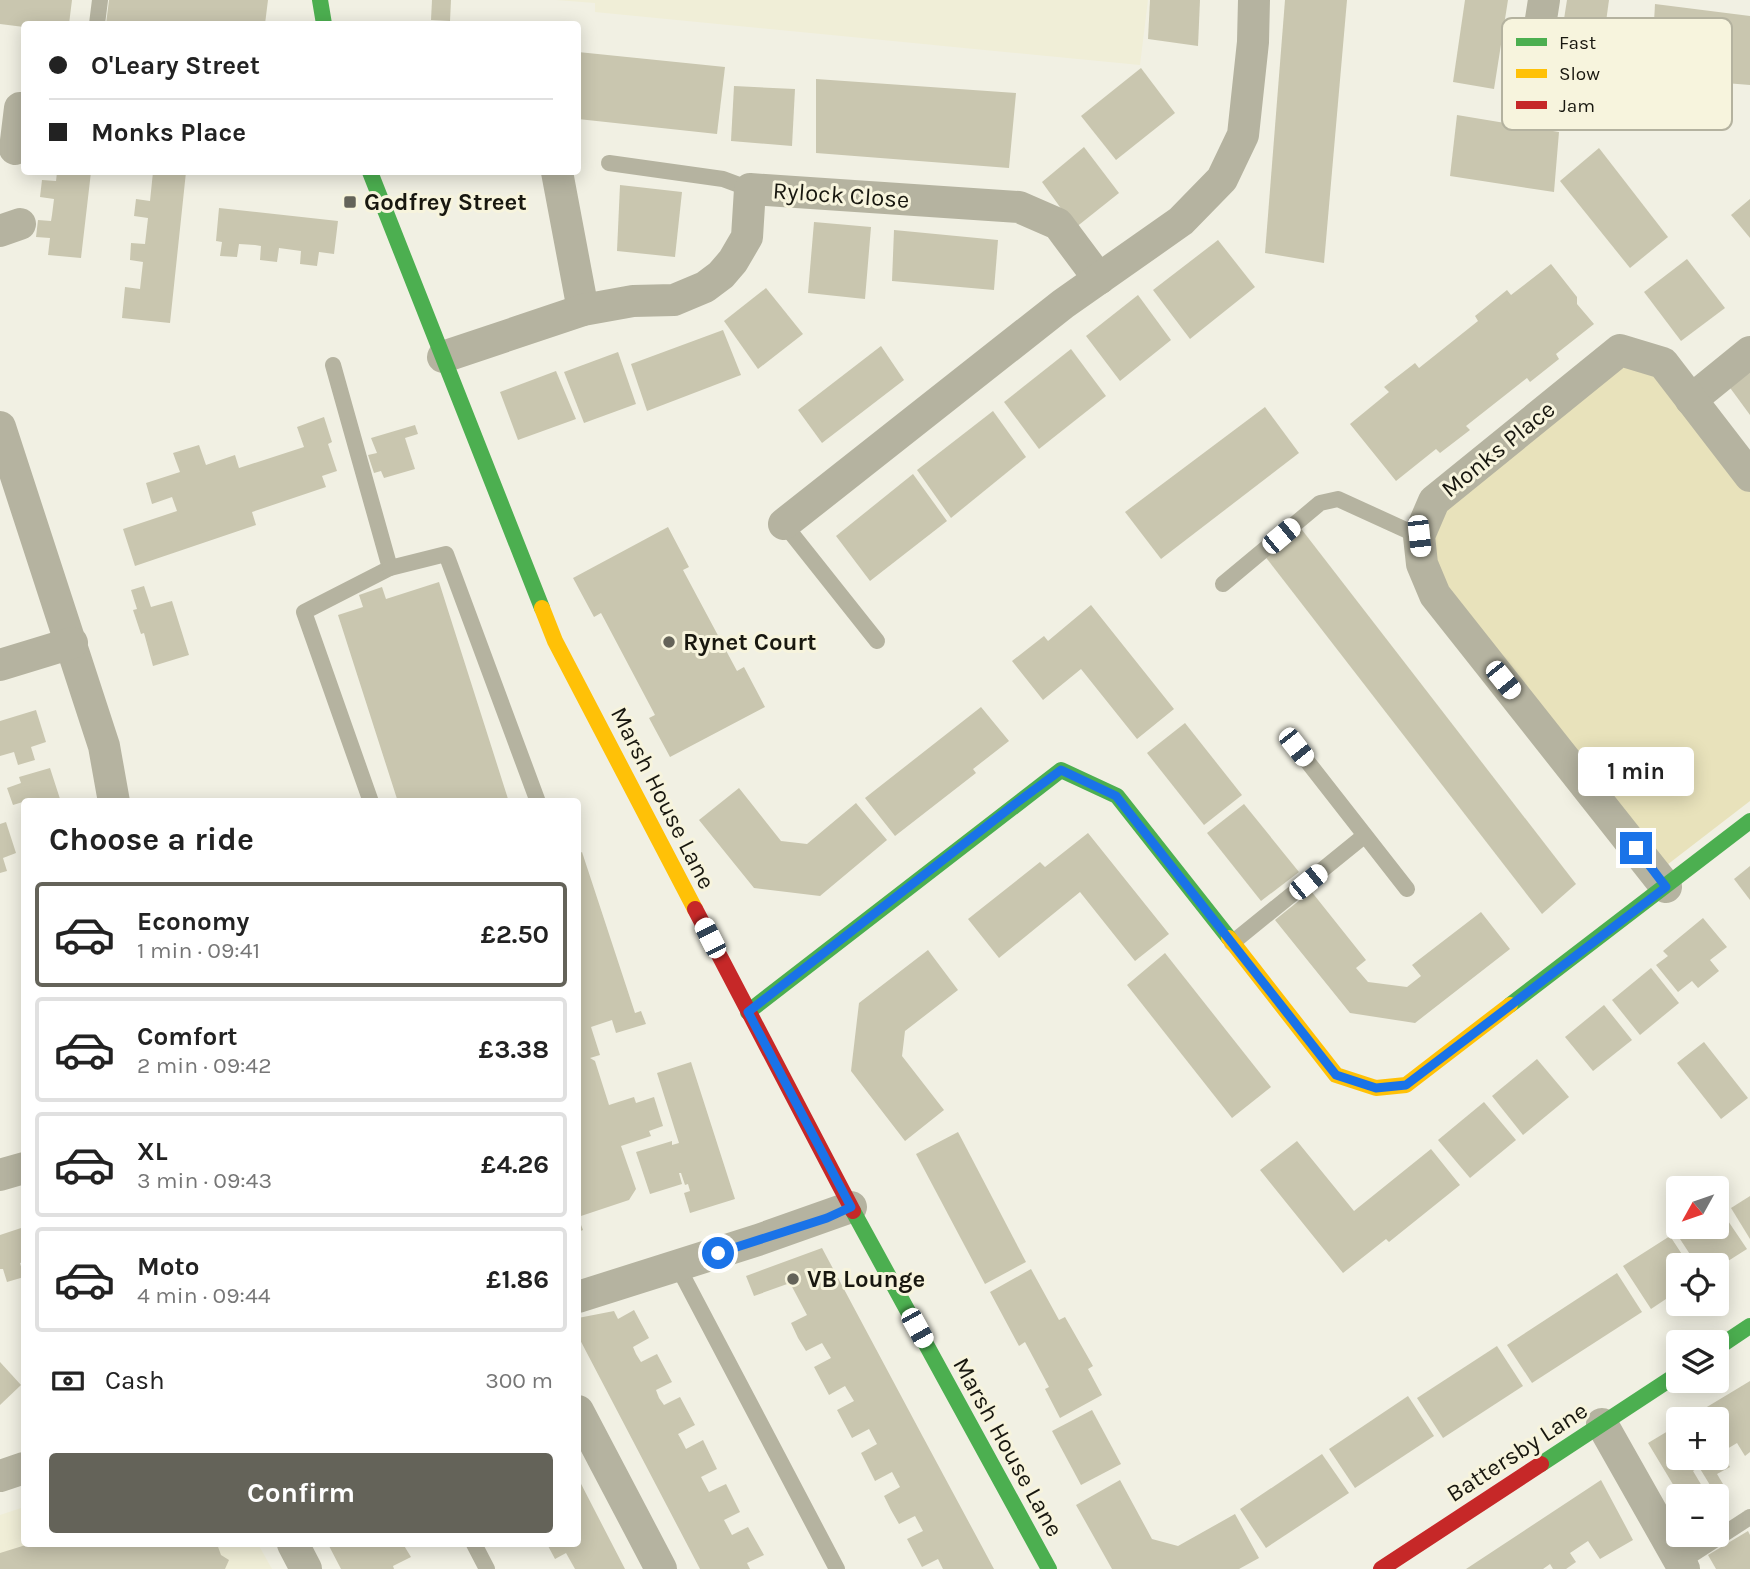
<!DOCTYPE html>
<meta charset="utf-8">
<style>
:root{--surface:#fff;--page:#f6f6f6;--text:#222;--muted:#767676;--line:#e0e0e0;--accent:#646359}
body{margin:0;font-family:Karla,sans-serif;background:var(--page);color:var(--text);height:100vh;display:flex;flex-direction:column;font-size:26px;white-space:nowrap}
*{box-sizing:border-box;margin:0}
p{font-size:23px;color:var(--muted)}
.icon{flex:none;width:38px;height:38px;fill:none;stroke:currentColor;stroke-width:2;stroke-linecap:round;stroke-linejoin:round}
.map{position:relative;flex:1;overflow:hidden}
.drawer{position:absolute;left:21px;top:798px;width:560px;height:749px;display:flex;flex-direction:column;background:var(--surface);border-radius:7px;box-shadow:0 4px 18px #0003}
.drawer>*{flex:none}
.hud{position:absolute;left:21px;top:21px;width:560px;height:154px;border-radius:7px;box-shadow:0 4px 18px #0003;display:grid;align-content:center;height:154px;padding:0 28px;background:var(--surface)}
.needle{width:46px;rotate:230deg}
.controls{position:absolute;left:1666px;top:1176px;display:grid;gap:14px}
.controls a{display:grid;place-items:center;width:63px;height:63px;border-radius:7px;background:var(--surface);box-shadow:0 4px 18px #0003;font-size:35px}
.end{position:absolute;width:32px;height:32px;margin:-16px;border:9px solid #1a73e8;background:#fff;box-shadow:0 0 0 4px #fff}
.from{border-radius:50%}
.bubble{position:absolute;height:49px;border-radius:7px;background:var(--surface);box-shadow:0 4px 18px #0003;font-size:23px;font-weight:700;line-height:49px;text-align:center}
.car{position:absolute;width:21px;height:42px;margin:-21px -10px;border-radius:9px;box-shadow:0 0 5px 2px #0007;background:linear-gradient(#fff 24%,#345 0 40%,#fff 0 76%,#345 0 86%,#fff 0)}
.hud b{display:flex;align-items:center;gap:24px;height:66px;font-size:26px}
.hud b+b{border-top:2px solid var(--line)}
.hud i{width:18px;height:18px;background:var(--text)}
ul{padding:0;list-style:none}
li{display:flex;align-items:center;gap:21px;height:105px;margin:0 14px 10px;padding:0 14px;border:4px solid var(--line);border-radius:7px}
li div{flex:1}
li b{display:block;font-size:26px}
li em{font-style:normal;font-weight:700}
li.selected{border-color:var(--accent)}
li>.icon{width:63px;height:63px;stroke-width:1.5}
h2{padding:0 28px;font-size:32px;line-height:84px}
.pay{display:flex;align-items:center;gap:18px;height:77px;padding:0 28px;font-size:26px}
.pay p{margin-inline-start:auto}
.button{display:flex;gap:14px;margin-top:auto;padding:14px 28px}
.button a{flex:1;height:80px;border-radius:7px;background:var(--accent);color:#fff;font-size:28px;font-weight:700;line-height:80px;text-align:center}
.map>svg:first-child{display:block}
</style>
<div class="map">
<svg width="1750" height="1569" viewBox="0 0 1750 1569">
<rect width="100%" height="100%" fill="#f1f0e3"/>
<!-- built -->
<g fill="#f0eed7">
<path d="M556,0H1148L1140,65L595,12V3Z"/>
<path d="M24,1507V1544H258L272,1569H0V1515Z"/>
</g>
<!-- green -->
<path fill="#e8e2bb" d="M1622,361L1653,372L1750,492V801L1663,868L1444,587L1430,539L1445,507Z"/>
<!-- building -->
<g fill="#c9c6af">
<path d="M0,0H72L69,24H24V27L0,24Z"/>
<path d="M109,0H268L265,24H106Z"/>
<path d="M432,0H451L450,21L431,20Z"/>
<path d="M1150,0H1200L1198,46L1148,39Z"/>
<path d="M1285,0H1347L1324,263L1265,253Z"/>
<path d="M1465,0H1508L1494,89L1453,82Z"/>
<path d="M1567,0H1609L1598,80L1555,76Z"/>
<path d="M1655,4L1750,16V85L1651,77Z"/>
<path d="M578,52L725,67L717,134L578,119Z"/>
<path d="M1141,68L1175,113L1116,160L1081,116Z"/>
<path d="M816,79L1016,93L1009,168L816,153Z"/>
<path d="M734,86L795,89L792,146L731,141Z"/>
<path d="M1457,115L1559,132L1554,192L1450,176Z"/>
<path d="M1084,147L1119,193L1075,228L1042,182Z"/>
<path d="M1599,148L1668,237L1630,268L1560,181Z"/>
<path d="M57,172H91L81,258L48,255L50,238L36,237L38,220L51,221L52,215L54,199L40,197L42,180L56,181Z"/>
<path d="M153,172H186L170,323L122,318L125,287L140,289L143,262L130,260L131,243L145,244L148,218L134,216L136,199L150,201Z"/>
<path d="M620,185L682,192L675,257L617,251Z"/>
<path d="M1750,199V238L1731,215Z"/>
<path d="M219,208L338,221L334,254L319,252L317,266L300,264L301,251L279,248L277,262L260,260L261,246L255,245L239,244L237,257L220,256L222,242L216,241Z"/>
<path d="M814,222L871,227L865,299L808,293Z"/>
<path d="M894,230L998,240L994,290L892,281Z"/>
<path d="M1218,240L1255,287L1190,339L1153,290Z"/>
<path d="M1687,259L1725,308L1681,341L1644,292Z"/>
<path d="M1551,264L1577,297V304L1594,324L1556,354L1559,359L1530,382L1527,378L1466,426L1470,430L1440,453L1436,449L1396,481L1350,424L1389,392L1384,387L1415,363L1419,368L1478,321L1475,316L1507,290L1511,295Z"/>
<path d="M766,288L803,334L758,369L724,321Z"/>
<path d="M1138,295L1171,340L1120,381L1086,336Z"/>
<path d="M723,330L741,375L647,411L631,364Z"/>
<path d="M881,346L904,380L822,443L798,410Z"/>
<path d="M1071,349L1106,396L1039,449L1004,402Z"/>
<path d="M618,352L636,404L584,423L564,372Z"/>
<path d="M1750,368V415L1728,385Z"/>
<path d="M556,371L576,419L518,440L500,392Z"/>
<path d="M1265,407L1299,453L1161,559L1125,512Z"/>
<path d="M993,411L1026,457L951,518L917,470Z"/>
<path d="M324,417L332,442L328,444L337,471L322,476L326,487L252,512L256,525L135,566L123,529L177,511L172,497L152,504L146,483L180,472L173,453L199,445L206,465L235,455L239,468L304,447L297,427Z"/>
<path d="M415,425L418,434L405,438L415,469L384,478L381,471L374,473L368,455L377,453L371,438Z"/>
<path d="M913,474L947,521L870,581L836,536Z"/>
<path d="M1299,526L1576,884L1542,914L1264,555Z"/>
<path d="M668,527L689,567L683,570L737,671L744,667L765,707L670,757L649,718L655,715L601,613L594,617L573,578Z"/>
<path d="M439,582L509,802H398L338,615L363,607L359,595L382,587L386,599Z"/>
<path d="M144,586L151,607L172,601L189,655L153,666L144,633L141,634L133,610L137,609L131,590Z"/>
<path d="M1091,605L1174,709L1137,739L1081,669L1043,700L1012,661L1044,636L1048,641Z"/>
<path d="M981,707L1009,741L973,769L976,773L895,836L865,798Z"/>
<path d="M36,710L46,742L31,747L35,760L18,765L14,752L0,756V721Z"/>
<path d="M1185,723L1242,795L1204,825L1147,753Z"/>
<path d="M50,768L61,802L26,801L13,805L7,788L21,783L19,777Z"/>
<path d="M739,788L781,841L807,844L856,803L887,840L820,896L754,888L699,820Z"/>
<path d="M1244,804L1299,872L1261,901L1207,833Z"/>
<path d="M6,822L16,853L3,858L7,871L0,873V824Z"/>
<path d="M1088,833L1169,934L1135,961L1080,892L999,958L968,919L1040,862L1045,867Z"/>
<path d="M582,852L635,1013L641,1011L646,1024L616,1033L612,1020L591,1027L600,1055L590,1058L595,1061L609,1105L634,1097L636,1103L654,1097L663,1126L649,1131L651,1136L621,1146L636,1189L629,1200L578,1217L583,1230L578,1232V854Z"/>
<path d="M1750,866V900L1734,879Z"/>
<path d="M1311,891L1366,960L1356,968L1368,982L1407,987L1421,976L1412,965L1481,912L1510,949L1415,1023L1350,1013L1275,920Z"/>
<path d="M1703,918L1727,947L1710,960L1719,971L1698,988L1692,981L1678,992L1656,965L1668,956L1663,951Z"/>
<path d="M928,950L958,990L905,1031L902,1056L944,1110L905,1141L851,1071L859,1003Z"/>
<path d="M1165,953L1271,1087L1232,1118L1127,985Z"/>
<path d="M1651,968L1679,1003L1640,1035L1612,1000Z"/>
<path d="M1604,1005L1632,1040L1593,1071L1565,1037Z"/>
<path d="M1704,1042L1748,1098L1721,1119L1677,1063Z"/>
<path d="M1537,1059L1569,1097L1523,1135L1492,1096Z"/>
<path d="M691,1062L735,1199L690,1213L684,1193L690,1191L688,1184L685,1185L681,1173H679L682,1184L650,1194L636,1152L672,1141V1145L679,1143L657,1073Z"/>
<path d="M1484,1102L1516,1140L1470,1178L1438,1140Z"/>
<path d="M958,1132L1026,1262L985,1284L916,1154Z"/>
<path d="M1297,1141L1354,1211L1431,1149L1460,1185L1389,1242L1386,1239L1343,1273L1260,1170Z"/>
<path d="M1750,1196V1239L1731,1208Z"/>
<path d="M1722,1212L1747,1249L1717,1268V1265H1697L1680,1239L1699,1227H1717V1215Z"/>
<path d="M24,1227V1262L20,1263L24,1277L7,1282L3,1269H0V1235Z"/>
<path d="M1670,1236L1689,1265H1678V1291L1651,1309L1623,1266Z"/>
<path d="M822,1248L923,1437L994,1569H943L938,1559L922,1567L907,1539L923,1531L915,1516L899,1524L891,1510L884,1496L900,1487L892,1472L875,1481L861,1453L877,1444L869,1429L852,1438L837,1410L854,1401L845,1386L829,1395L814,1367L831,1358L822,1343L806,1351L798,1338L791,1323L807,1315L790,1283L754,1296L746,1276Z"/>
<path d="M1031,1269L1059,1320L1065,1317L1093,1366L1088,1369L1102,1395L1060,1418L1045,1389L1049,1387L1025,1342L1019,1346L990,1292Z"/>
<path d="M1617,1273L1642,1312L1532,1383L1507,1345Z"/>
<path d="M634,1310L649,1338L633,1347L636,1354L641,1362L657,1354L672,1382L656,1390L659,1398L664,1405L680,1397L695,1425L678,1434L682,1441L686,1449L703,1440L717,1469L701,1477L709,1492L726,1484L740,1512L724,1520L732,1535L748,1527L764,1555L747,1563L750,1569H700L578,1336V1318L614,1311L618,1319Z"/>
<path d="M1497,1346L1523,1386L1443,1438L1417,1398Z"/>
<path d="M0,1362L21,1385L0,1405Z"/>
<path d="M1750,1381V1452L1745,1456L1737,1443L1722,1452L1730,1467L1717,1474L1723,1484L1713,1490L1699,1467L1693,1471L1708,1496H1680L1648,1443L1678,1425V1458H1717V1419H1687Z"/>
<path d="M1408,1396L1434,1436L1355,1488L1329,1449Z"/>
<path d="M1092,1410L1121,1464L1081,1485L1052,1431Z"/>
<path d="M1322,1454L1349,1493L1266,1548L1240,1509Z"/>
<path d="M578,1478L611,1542L625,1569H575L566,1553L555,1559L547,1544H578Z"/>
<path d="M1120,1480L1152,1539L1178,1546L1235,1514L1259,1558L1239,1569H1112L1076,1505Z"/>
<path d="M1601,1480L1633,1540L1600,1559L1588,1541L1570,1553L1576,1562L1566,1569H1553L1550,1564L1543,1569H1466Z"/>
<path d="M1748,1531L1750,1535V1569H1716L1708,1555Z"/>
<path d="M29,1544H217L221,1555L229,1560L225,1569H0V1553Z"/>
<path d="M328,1544H403L411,1557L393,1566L394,1569H341Z"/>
</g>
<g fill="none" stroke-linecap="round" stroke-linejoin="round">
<!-- lane -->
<g stroke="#b5b3a0" stroke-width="16">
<path d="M97,24L100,0"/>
<path d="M609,163L723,179L750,189"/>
<path d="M333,365L390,568L304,612L371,802"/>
<path d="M784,524L877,641"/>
<path d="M390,568L446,554L538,802"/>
<path d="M1223,584L1320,503L1338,499L1419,536"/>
<path d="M1296,747L1407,889"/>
<path d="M1232,943L1364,836"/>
<path d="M677,1265L837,1569"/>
<path d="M474,1544L487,1569"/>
<path d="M1676,1565L1750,1517"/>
</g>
<!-- street -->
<g stroke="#b5b3a0" stroke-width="32">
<path d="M1536,51L1544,0"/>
<path d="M15,149L20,108"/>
<path d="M557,172L583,310"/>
<path d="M0,231L20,224"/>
<path d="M443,357L583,310L633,301L674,300L705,287L721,275L733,261L747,237L750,189L1019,207L1058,224L1099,279"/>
<path d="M1691,400L1750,352"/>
<path d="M0,427L104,746L114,802"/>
<path d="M784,524L1063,304L1181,221L1222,179L1243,135L1253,42L1254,0"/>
<path d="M0,665L72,643"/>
<path d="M1666,887L1435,595L1422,564L1419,536L1434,501L1620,350L1663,363L1750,476"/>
<path d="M0,1175L24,1168"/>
<path d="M578,1297L758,1240L851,1207"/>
<path d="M578,1411L661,1569"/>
<path d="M1602,1424L1684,1569"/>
<path d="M0,1476L24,1468"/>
<path d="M293,1544L306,1569"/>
</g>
<!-- fast -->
<g stroke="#4caf50" stroke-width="16">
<path d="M320,0L324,24"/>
<path d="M370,172L542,608"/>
<path d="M1510,1005L1750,821"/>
<path d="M748,1012L1061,770L1117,796L1229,938"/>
<path d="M853,1211L1049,1569"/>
<path d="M1717,1348L1750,1326"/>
<path d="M1541,1464L1678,1374"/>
</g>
<!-- slow -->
<g stroke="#ffc107" stroke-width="16">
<path d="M542,608L555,641L695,909"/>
<path d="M1229,938L1336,1075L1376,1088L1406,1085L1510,1005"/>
</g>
<!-- jam -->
<g stroke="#c62828" stroke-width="16">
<path d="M695,909L853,1211"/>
<path d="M1381,1569L1541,1464"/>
</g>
</g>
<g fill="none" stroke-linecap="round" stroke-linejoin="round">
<!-- route -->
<path stroke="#1a73e8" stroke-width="9" d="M718,1253L827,1218L851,1207L748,1012L1015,804L1061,770L1116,796L1336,1075L1376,1088L1406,1085L1666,887L1636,848"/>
</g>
<!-- markers -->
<g fill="#646359" stroke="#f7f4dd" stroke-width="2.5">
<rect x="343" y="195" width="14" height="14" rx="3.5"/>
<circle cx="669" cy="642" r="7"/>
<circle cx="793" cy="1279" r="7"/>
</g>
<g text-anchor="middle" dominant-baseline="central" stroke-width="6" stroke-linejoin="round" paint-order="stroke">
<!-- street labels -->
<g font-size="24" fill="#18170f" stroke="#f7f4dd">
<text transform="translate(841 195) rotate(4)">Rylock Close</text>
<text transform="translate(1498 449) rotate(-39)">Monks Place</text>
<text transform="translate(663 798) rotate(63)">Marsh House Lane</text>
<text transform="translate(1008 1447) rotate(61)">Marsh House Lane</text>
<text transform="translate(1517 1452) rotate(-33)">Battersby Lane</text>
</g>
<!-- poi labels -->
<g font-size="24" font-weight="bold" fill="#18170f" stroke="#f7f4dd" text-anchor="start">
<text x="364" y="202">Godfrey Street</text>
<text x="683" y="642">Rynet Court</text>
<text x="807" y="1279">VB Lounge</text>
</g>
</g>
<!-- legend -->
<rect x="1502" y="18" width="230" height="112" rx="10" fill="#f7f4dd" stroke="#b4b29f" stroke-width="2"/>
<rect x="1516" y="38" width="31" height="8" fill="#4caf50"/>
<rect x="1516" y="69" width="31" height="9" fill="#ffc107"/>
<rect x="1516" y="101" width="31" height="8" fill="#c62828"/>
<g font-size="19" fill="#18170f">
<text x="1559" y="49">Fast</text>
<text x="1559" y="80">Slow</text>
<text x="1559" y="112">Jam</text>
</g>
</svg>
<div class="controls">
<a><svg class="needle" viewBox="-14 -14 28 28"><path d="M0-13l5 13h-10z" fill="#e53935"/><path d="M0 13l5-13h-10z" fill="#767676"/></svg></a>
<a><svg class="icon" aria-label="locate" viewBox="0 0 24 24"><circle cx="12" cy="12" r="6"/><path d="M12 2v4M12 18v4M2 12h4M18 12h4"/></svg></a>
<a><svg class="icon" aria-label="layers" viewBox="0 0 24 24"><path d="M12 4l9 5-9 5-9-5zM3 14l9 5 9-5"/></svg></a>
<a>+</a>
<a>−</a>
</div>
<i class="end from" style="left:718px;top:1253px"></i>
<i class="end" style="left:1636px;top:848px"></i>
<div class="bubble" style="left:1578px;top:747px;width:116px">1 min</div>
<i class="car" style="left:1281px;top:536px;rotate:50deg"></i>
<i class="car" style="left:1419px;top:536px;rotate:174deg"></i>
<i class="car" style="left:1503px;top:680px;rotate:141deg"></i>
<i class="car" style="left:1296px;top:747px;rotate:142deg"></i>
<i class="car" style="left:1308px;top:882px;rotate:51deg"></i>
<i class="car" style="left:710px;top:938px;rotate:333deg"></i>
<i class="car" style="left:917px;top:1328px;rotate:151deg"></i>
<div class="hud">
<b><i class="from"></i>O'Leary Street</b>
<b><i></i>Monks Place</b>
</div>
<section class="drawer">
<h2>Choose a ride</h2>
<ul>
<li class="selected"><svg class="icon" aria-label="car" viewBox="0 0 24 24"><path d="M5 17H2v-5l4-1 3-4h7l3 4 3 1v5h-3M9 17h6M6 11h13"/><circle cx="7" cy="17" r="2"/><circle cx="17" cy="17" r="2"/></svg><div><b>Economy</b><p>1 min · 09:41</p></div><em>£2.50</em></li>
<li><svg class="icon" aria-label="car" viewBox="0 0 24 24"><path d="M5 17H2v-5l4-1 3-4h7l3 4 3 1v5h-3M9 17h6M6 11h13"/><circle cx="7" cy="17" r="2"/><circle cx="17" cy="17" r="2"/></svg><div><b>Comfort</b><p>2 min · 09:42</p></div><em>£3.38</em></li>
<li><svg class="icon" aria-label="car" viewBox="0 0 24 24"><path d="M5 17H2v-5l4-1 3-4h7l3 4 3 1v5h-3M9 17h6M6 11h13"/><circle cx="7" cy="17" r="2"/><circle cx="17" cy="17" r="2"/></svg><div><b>XL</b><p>3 min · 09:43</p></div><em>£4.26</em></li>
<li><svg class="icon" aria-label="car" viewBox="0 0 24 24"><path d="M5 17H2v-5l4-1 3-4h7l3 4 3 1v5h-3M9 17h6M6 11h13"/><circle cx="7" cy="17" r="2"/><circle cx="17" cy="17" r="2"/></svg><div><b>Moto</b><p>4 min · 09:44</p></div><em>£1.86</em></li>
</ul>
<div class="pay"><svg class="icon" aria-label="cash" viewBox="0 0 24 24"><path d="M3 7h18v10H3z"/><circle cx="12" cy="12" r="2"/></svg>Cash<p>300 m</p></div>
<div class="button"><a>Confirm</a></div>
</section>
</div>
